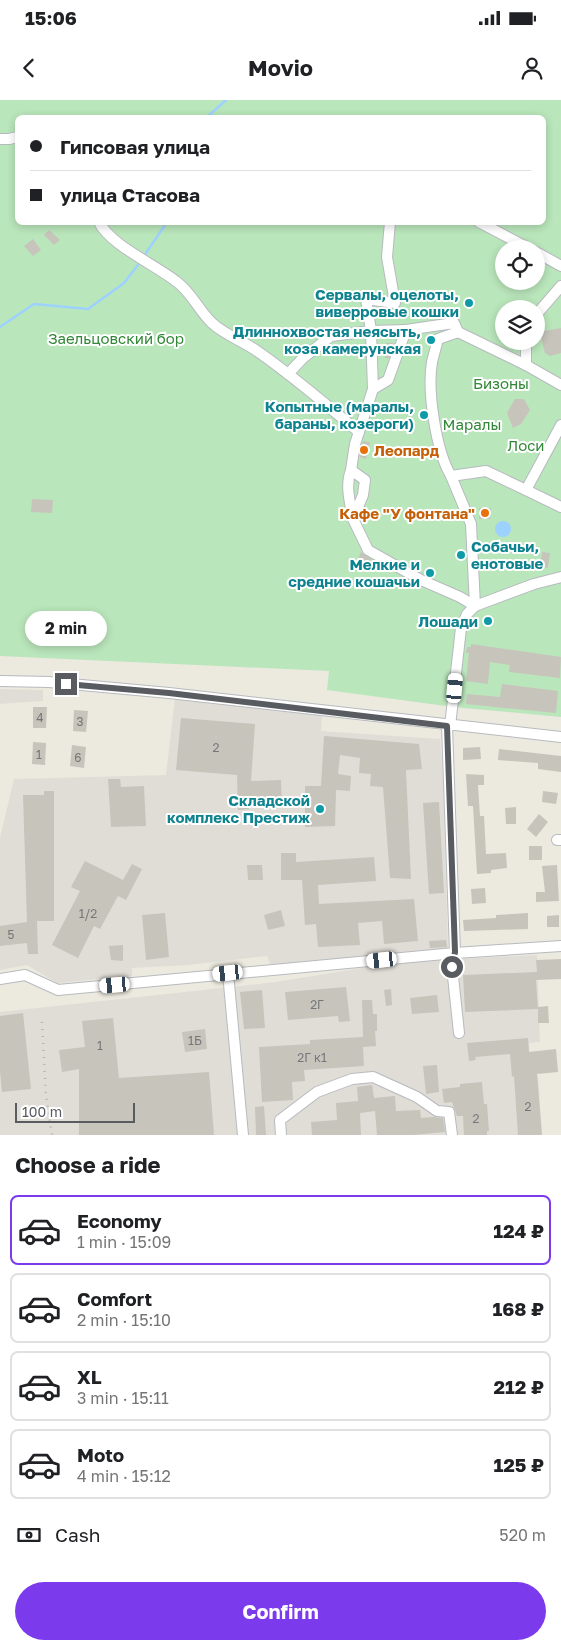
<!DOCTYPE html>
<meta charset="utf-8">
<style>
:root{--surface:#fff;--page:#f2f2f2;--text:#202124;--muted:#757577;--line:#e0e0e0;--accent:#7c3aed}
body{margin:0;font-family:"Golos Text",sans-serif;background:var(--page);color:var(--text);height:100vh;display:flex;flex-direction:column;font-size:19px;white-space:nowrap}
*{box-sizing:border-box;margin:0}
p{font-size:16px;color:var(--muted)}
.icon{flex:none;width:28px;height:28px;fill:none;stroke:currentColor;stroke-width:2;stroke-linecap:round;stroke-linejoin:round}
.map{position:relative;height:1035px;overflow:hidden}
.panel{display:flex;flex-direction:column;background:var(--surface);flex:1}
.panel>*{flex:none}
.hud{position:absolute;left:15px;top:15px;width:531px;height:110px;border-radius:8px;box-shadow:0 2px 8px #0003;display:grid;align-content:center;height:110px;padding:0 15px;background:var(--surface)}
.tools{position:absolute;left:495px;top:140px;display:grid;gap:10px}
.tools a{display:grid;place-items:center;width:50px;height:50px;border-radius:50%;background:var(--surface);box-shadow:0 2px 8px #0003;font-size:25px}
.scale{position:absolute;left:15px;bottom:12px;width:120px;box-sizing:border-box;padding-left:5px;border:2px solid #585c61;border-top:0;font-size:14px;line-height:18px;white-space:nowrap;color:#585c61;-webkit-text-stroke:4px #fff;paint-order:stroke}
.end{position:absolute;width:22px;height:22px;margin:-11px;border:6px solid #585c61;background:#fff;box-shadow:0 0 0 2px #fff}
.from{border-radius:50%}
.bubble{position:absolute;height:35px;border-radius:18px;background:var(--surface);box-shadow:0 2px 8px #0003;font-size:16px;font-weight:700;line-height:35px;text-align:center}
.car{position:absolute;width:15px;height:30px;margin:-15px -8px;border-radius:6px;box-shadow:0 0 4px 1px #0007;background:linear-gradient(#fff 24%,#345 0 40%,#fff 0 76%,#345 0 86%,#fff 0)}
.hud b{display:flex;align-items:center;gap:18px;height:48px;font-size:19px}
.hud b+b{border-top:1px solid var(--line)}
.hud i{width:12px;height:12px;background:var(--text)}
ul{padding:0;list-style:none}
li{display:flex;align-items:center;gap:15px;height:70px;margin:0 10px 8px;padding:0 5px;border:2px solid var(--line);border-radius:8px}
li div{flex:1}
li b{display:block;font-size:19px}
li em{font-style:normal;font-weight:700}
li.current{border-color:var(--accent)}
li>.icon{width:45px;height:45px;stroke-width:1.5}
h2{padding:0 15px;font-size:22px;line-height:60px}
.pay{display:flex;align-items:center;gap:12px;height:55px;padding:0 15px;font-size:19px}
.pay p{margin-inline-start:auto}
.cta{display:flex;gap:10px;margin-top:auto;padding:10px 15px}
.cta a{flex:1;height:58px;border-radius:30px;background:var(--accent);color:#fff;font-size:20px;font-weight:700;line-height:58px;text-align:center}
.status{display:flex;justify-content:space-between;align-items:center;height:35px;padding:0 25px;background:var(--surface);direction:ltr}
.status svg{height:14px;fill:currentColor}
header{display:flex;justify-content:space-between;align-items:center;height:65px;padding:0 15px;background:var(--surface);font-size:22px;font-weight:700}
.map>svg:first-child{display:block}
</style>
<div class="status"><b>15:06</b><svg viewBox="0 0 49 12"><path d="M0 12V9h3v3zM5 12V6h3v6zM10 12V3h3v9zM15 12V0h3v12zM26 1h20v11H26zM47 4h2v5h-2z"/></svg></div>
<header><svg class="icon" aria-label="back" viewBox="0 0 24 24"><path d="M15 5l-7 7 7 7"/></svg>Movio<svg class="icon" aria-label="person" viewBox="0 0 24 24"><circle cx="12" cy="8" r="4"/><path d="M4 21q1-7 8-7t8 7"/></svg></header>
<div class="map">
<svg width="561" height="1035" viewBox="0 0 561 1035">
<rect width="100%" height="100%" fill="#eceadf"/>
<!-- industrial -->
<g fill="#e0ddd7">
<path d="M0,589L43,590V601L0,604Z"/>
<path d="M175,598L322,614L321,631L440,639L443,677L448,848L347,860L289,865L270,864L267,856L188,865L132,868V876L57,883L27,865L0,870V738L14,679L166,675Z"/>
<path d="M537,855L540,942L529,943L531,975H538L542,1035H0V912L276,882L398,862Z"/>
</g>
<!-- green -->
<path fill="#bae6bb" fill-rule="evenodd" d="M0,0H561V617L453,607L327,590L329,571L0,556ZM18,18H544V122H18ZM504,149H536V181H504ZM504,209H536V241H504Z"/>
<!-- water -->
<circle fill="#9dd2ff" cx="503" cy="429" r="8"/>
<g fill="none" stroke-linecap="round" stroke-linejoin="round">
<!-- stream -->
<g stroke="#9dd2ff" stroke-width="2.5">
<path d="M206,18L226,0"/>
<path d="M144,156L167,122"/>
<path d="M0,227L34,204L88,209L124,183L141,161"/>
</g>
</g>
<!-- building -->
<g fill="#c7c4bc">
<path d="M49,130L60,140L54,145L44,135Z"/>
<path d="M33,139L41,150L33,156L24,146Z"/>
<path d="M561,228V253L550,256L545,253L541,237L544,231Z"/>
<path d="M386,243H394L389,258H385Z"/>
<path d="M515,299H524L530,310L521,324L513,328L507,313Z"/>
<path d="M363,341L370,342L366,359L360,357Z"/>
<path d="M32,399L53,400L52,413L31,412Z"/>
<path d="M479,408H491L490,419H479Z"/>
<path d="M361,452L372,460L368,469L356,464Z"/>
<path d="M542,452L550,453L548,468L540,467Z"/>
<path d="M471,544L561,557L560,578L509,572L510,565L490,562L488,584L466,581L469,553H466L467,547H471Z"/>
<path d="M502,584L558,591L556,613L466,604L467,594L500,597Z"/>
<path d="M33,607H47L46,628H33Z"/>
<path d="M74,610L88,611L86,632L73,631Z"/>
<path d="M181,618L255,624L251,681L281,680L282,706L249,707V709L238,710L237,675L176,670Z"/>
<path d="M324,636L419,644L422,669L406,670L411,779L390,778L383,687L370,686L371,674L359,673L360,658L340,655L338,674L351,676L350,691L336,690L335,726L305,727V686H321Z"/>
<path d="M33,642L46,643L45,665L32,664Z"/>
<path d="M72,645L86,647L84,668L70,666Z"/>
<path d="M480,647L481,659L463,660V648Z"/>
<path d="M499,649L561,656V672L538,669V663L498,660Z"/>
<path d="M466,674L484,675V685H478L480,716H484L486,754L506,753L507,768L491,770V773L477,774L473,706H468Z"/>
<path d="M108,679H120L121,687L144,686L146,726L111,727Z"/>
<path d="M44,691H54V821H37L38,854H28L27,843L0,846V826L27,822L23,695H44Z"/>
<path d="M543,691L558,693L556,704L542,702Z"/>
<path d="M439,702L444,793L429,794L423,703Z"/>
<path d="M516,707V724H506L505,708Z"/>
<path d="M539,714L548,722L536,737L527,729Z"/>
<rect x="529" y="746" width="13" height="14"/>
<path d="M281,753H296V762L374,757L376,781L318,785L319,804L414,799L418,841L384,844L382,821L358,823L360,845L318,847L316,824L305,825L302,780H281Z"/>
<path d="M85,761L123,780L132,764L142,769L126,800L118,796L100,829L94,826L78,858L52,845L80,791L71,787Z"/>
<path d="M247,765H262L263,780H248Z"/>
<path d="M557,765L559,801L536,802V792H545L542,766Z"/>
<path d="M485,788L486,803L472,804L471,789Z"/>
<path d="M281,810L285,826L268,830L264,815Z"/>
<path d="M165,813L169,857L146,860L142,815Z"/>
<path d="M528,813V829L464,831L463,820L496,818V815Z"/>
<path d="M559,815V827H547V816Z"/>
<path d="M446,840L447,847L430,848L429,841Z"/>
<path d="M123,845V861L111,860L109,846Z"/>
<path d="M561,859V879L536,880L538,909L465,912L463,875L537,872L536,860Z"/>
<path d="M346,887L350,921L339,922L338,916L288,920L285,892Z"/>
<path d="M391,889L392,905L386,906L384,890Z"/>
<path d="M262,890L265,928L244,929L240,892Z"/>
<path d="M437,895L439,912L412,914L410,898Z"/>
<path d="M362,900H372L373,914H377V931H375L376,946L363,947L364,966L304,970L305,981L292,982L293,1000L262,1002L259,947L310,944V940L363,937Z"/>
<path d="M548,906L549,923H538V907Z"/>
<path d="M23,913L31,989L2,992L0,971V916Z"/>
<path d="M113,918L119,978L209,972L214,1035H79V969L62,972L59,950L85,947L82,921Z"/>
<path d="M205,929L207,949L185,952L182,932Z"/>
<path d="M528,938L529,952L556,949L558,972L537,974L542,1035H518L514,976L512,977L510,954L475,957L476,960L469,961L467,943Z"/>
<path d="M437,965L439,992L426,994L423,966Z"/>
<path d="M482,982L484,1004H487L489,1031H487V1035H464L463,1016H457L452,1002L444,1003L442,989L460,987V984Z"/>
<path d="M372,985L374,998L395,996L396,1011L420,1010L421,1018L433,1017L443,1018L445,1032L413,1035H377L375,1011L360,1013L361,1035H312L311,1022L337,1020L336,1003L358,1001L357,987Z"/>
<path d="M264,1006L266,1035H256L255,1007Z"/>
</g>
<g fill="none" stroke-linecap="round" stroke-linejoin="round">
<!-- minor casing -->
<g stroke="#b7babf" stroke-width="12">
<g id="minor">
<path d="M0,39H9L18,37"/>
<path d="M99,122C110,145 156,165 177,182C192,193 199,211 212,223C224,234 240,240 254,249C291,274 325,304 359,332"/>
<path d="M479,122L530,149"/>
<path d="M536,152L561,166"/>
<path d="M536,215L561,186"/>
<path d="M458,232L438,239C436,247 434,254 432,262C427,291 436,351 451,376L486,371L526,390L561,325"/>
<path d="M526,241V265"/>
<path d="M288,274L303,258L331,236L371,231L406,230"/>
<path d="M373,289L371,231L366,199L395,203L387,157L390,122"/>
<path d="M351,370L355,344L373,289L388,280L406,230L454,223L458,232L526,265L561,285"/>
<path d="M451,376L471,424L475,506"/>
<path d="M526,390L561,407"/>
<path d="M353,419C350,402 345,386 351,370L365,380L363,395L353,419L368,450L421,480L460,497L475,506"/>
<path d="M0,581L49,582L169,593L561,637"/>
<path d="M447,626L455,853L452,867L459,933"/>
<path d="M450,626L461,528L467,514L475,506L534,484L561,477"/>
<path d="M557,740H561"/>
<path d="M228,873L243,1035"/>
<path d="M0,879L25,875L58,890L455,853L561,846"/>
<path d="M281,1035L280,1020L317,992L352,979L373,977L417,997L437,1011L449,1012L452,1035"/>
</g>
</g>
<!-- minor -->
<use href="#minor" stroke="#fff" stroke-width="10"/>
<!-- rail -->
<path stroke="#b3b4b4" stroke-width="2.5" stroke-dasharray="1 6" stroke-linecap="butt" d="M42,922L46,996L52,1035"/>
</g>
<g fill="none" stroke-linecap="round" stroke-linejoin="round">
<!-- route -->
<path stroke="#585c61" stroke-width="6" d="M66,584L169,593L447,626L455,852L452,867"/>
</g>
<!-- markers -->
<g fill="#0f9aa8" stroke="#fff" stroke-width="2">
<circle cx="469" cy="203" r="5"/>
<circle cx="431" cy="240" r="5"/>
<circle cx="424" cy="315" r="5"/>
<circle cx="461" cy="455" r="5"/>
<circle cx="430" cy="473" r="5"/>
<circle cx="488" cy="521" r="5"/>
<circle cx="320" cy="709" r="5"/>
</g>
<g fill="#e8710a" stroke="#fff" stroke-width="2">
<circle cx="364" cy="350" r="5"/>
<circle cx="485" cy="413" r="5"/>
</g>
<g text-anchor="middle" dominant-baseline="central" stroke-width="4" stroke-linejoin="round" paint-order="stroke">
<!-- number labels -->
<g font-size="12" fill="#747678">
<text x="40" y="617">4</text>
<text x="80" y="621">3</text>
<text x="216" y="647">2</text>
<text x="39" y="654">1</text>
<text x="78" y="657">6</text>
<text x="88" y="813">1/2</text>
<text x="11" y="834">5</text>
<text x="317" y="904">2Г</text>
<text x="195" y="940">1Б</text>
<text x="100" y="945">1</text>
<text x="312" y="957">2Г к1</text>
<text x="528" y="1006">2</text>
<text x="476" y="1018">2</text>
</g>
<!-- culture labels -->
<g font-size="15" font-weight="bold" fill="#0d838f" stroke="#fff" text-anchor="end">
<text x="459" y="194">Сервалы, оцелоты,<tspan x="459" dy="17">виверровые кошки</tspan></text>
<text x="421" y="231">Длиннохвостая неясыть,<tspan x="421" dy="17">коза камерунская</tspan></text>
<text x="414" y="306">Копытные (маралы,<tspan x="414" dy="17">бараны, козероги)</tspan></text>
<text x="471" y="446" text-anchor="start">Собачьи,<tspan x="471" dy="17">енотовые</tspan></text>
<text x="420" y="464">Мелкие и<tspan x="420" dy="17">средние кошачьи</tspan></text>
<text x="478" y="521">Лошади</text>
<text x="310" y="700">Складской<tspan x="310" dy="17">комплекс Престиж</tspan></text>
</g>
<!-- park labels -->
<g font-size="15" fill="#318737" stroke="#fff">
<text x="116" y="238">Заельцовский бор</text>
<text x="501" y="283">Бизоны</text>
<text x="472" y="324">Маралы</text>
<text x="526" y="345">Лоси</text>
</g>
<!-- food labels -->
<g font-size="15" font-weight="bold" fill="#c56008" stroke="#fff" text-anchor="start">
<text x="374" y="350">Леопард</text>
<text x="475" y="413" text-anchor="end">Кафе "У фонтана"</text>
</g>
</g>
</svg>
<div class="tools">
<a><svg class="icon" aria-label="locate" viewBox="0 0 24 24"><circle cx="12" cy="12" r="6"/><path d="M12 2v4M12 18v4M2 12h4M18 12h4"/></svg></a>
<a><svg class="icon" aria-label="layers" viewBox="0 0 24 24"><path d="M12 4l9 5-9 5-9-5zM3 14l9 5 9-5"/></svg></a>
</div>
<div class="scale">100 m</div>
<i class="end from" style="left:452px;top:867px"></i>
<i class="end" style="left:66px;top:584px"></i>
<div class="bubble" style="left:25px;top:511px;width:82px">2 min</div>
<i class="car" style="left:455px;top:588px;rotate:5deg"></i>
<i class="car" style="left:382px;top:860px;rotate:264deg"></i>
<i class="car" style="left:228px;top:873px;rotate:264deg"></i>
<i class="car" style="left:115px;top:885px;rotate:265deg"></i>
<div class="hud">
<b><i class="from"></i>Гипсовая улица</b>
<b><i></i>улица Стасова</b>
</div>
</div>
<section class="panel">
<h2>Choose a ride</h2>
<ul>
<li class="current"><svg class="icon" aria-label="car" viewBox="0 0 24 24"><path d="M5 17H2v-5l4-1 3-4h7l3 4 3 1v5h-3M9 17h6M6 11h13"/><circle cx="7" cy="17" r="2"/><circle cx="17" cy="17" r="2"/></svg><div><b>Economy</b><p>1 min · 15:09</p></div><em>124 ₽</em></li>
<li><svg class="icon" aria-label="car" viewBox="0 0 24 24"><path d="M5 17H2v-5l4-1 3-4h7l3 4 3 1v5h-3M9 17h6M6 11h13"/><circle cx="7" cy="17" r="2"/><circle cx="17" cy="17" r="2"/></svg><div><b>Comfort</b><p>2 min · 15:10</p></div><em>168 ₽</em></li>
<li><svg class="icon" aria-label="car" viewBox="0 0 24 24"><path d="M5 17H2v-5l4-1 3-4h7l3 4 3 1v5h-3M9 17h6M6 11h13"/><circle cx="7" cy="17" r="2"/><circle cx="17" cy="17" r="2"/></svg><div><b>XL</b><p>3 min · 15:11</p></div><em>212 ₽</em></li>
<li><svg class="icon" aria-label="car" viewBox="0 0 24 24"><path d="M5 17H2v-5l4-1 3-4h7l3 4 3 1v5h-3M9 17h6M6 11h13"/><circle cx="7" cy="17" r="2"/><circle cx="17" cy="17" r="2"/></svg><div><b>Moto</b><p>4 min · 15:12</p></div><em>125 ₽</em></li>
</ul>
<div class="pay"><svg class="icon" aria-label="cash" viewBox="0 0 24 24"><path d="M3 7h18v10H3z"/><circle cx="12" cy="12" r="2"/></svg>Cash<p>520 m</p></div>
<div class="cta"><a>Confirm</a></div>
</section>
